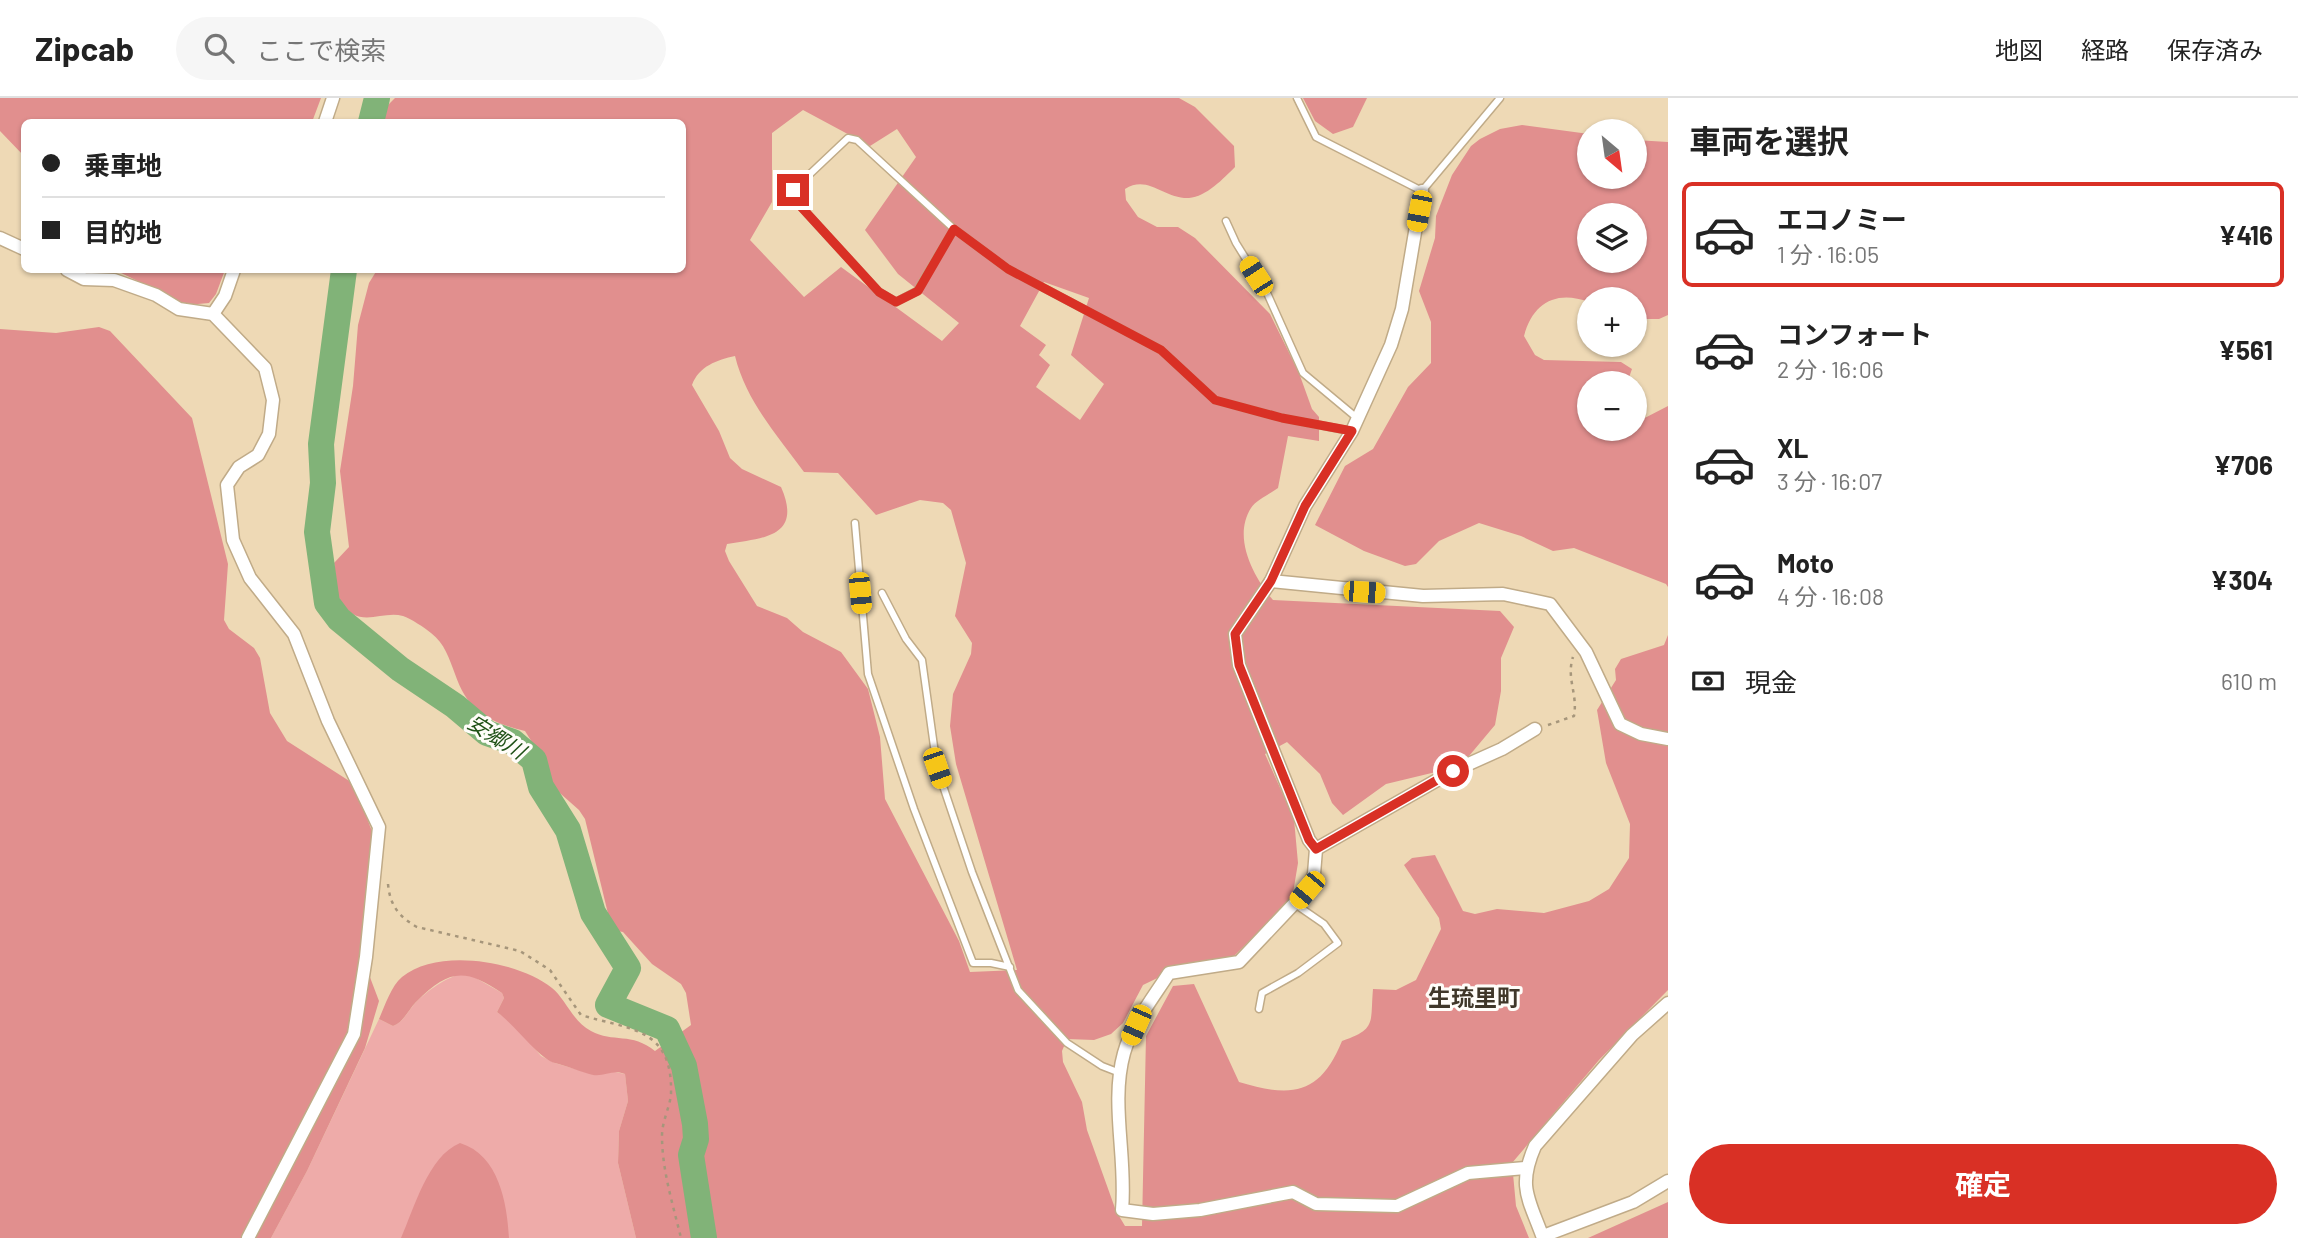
<!DOCTYPE html>
<html lang="ja">
<meta charset="utf-8">
<style>
:root{--surface:#fff;--page:#f6f6f6;--text:#222;--muted:#767676;--line:#e0e0e0;--accent:#d93025}
body{margin:0;font-family:Barlow,"Noto Sans JP",sans-serif;background:var(--page);color:var(--text);height:100vh;display:flex;flex-direction:column;font-size:26px;white-space:nowrap}
*{box-sizing:border-box;margin:0}
p{font-size:23px;color:var(--muted)}
.icon{flex:none;width:38px;height:38px;fill:none;stroke:currentColor;stroke-width:2;stroke-linecap:round;stroke-linejoin:round}
.map{position:relative;flex:1;overflow:hidden}
.details{display:flex;flex-direction:column;background:var(--surface);width:630px}
.details>*{flex:none}
.banner{position:absolute;left:21px;top:21px;width:665px;height:154px;border-radius:10px;box-shadow:0 2px 5px #0004;display:grid;align-content:center;height:154px;padding:0 21px;background:var(--surface)}
.needle{width:46px;rotate:151deg}
.tools{position:absolute;left:1577px;top:21px;display:grid;gap:14px}
.tools a{display:grid;place-items:center;width:70px;height:70px;border-radius:50%;background:var(--surface);box-shadow:0 2px 5px #0004;font-size:35px}
.end{position:absolute;width:32px;height:32px;margin:-16px;border:9px solid #d93025;background:#fff;box-shadow:0 0 0 4px #fff}
.from{border-radius:50%}
.car{position:absolute;width:21px;height:42px;margin:-21px -10px;border-radius:9px;box-shadow:0 0 5px 2px #0007;background:linear-gradient(#f5c518 24%,#345 0 40%,#f5c518 0 76%,#345 0 86%,#f5c518 0)}
.banner b{display:flex;align-items:center;gap:24px;height:66px;font-size:26px}
.banner b+b{border-top:2px solid var(--line)}
.banner i{width:18px;height:18px;background:var(--text)}
ul{padding:0;list-style:none}
li{display:flex;align-items:center;gap:21px;height:105px;margin:0 14px 10px;padding:0 7px;border:4px solid transparent;border-radius:10px}
li div{flex:1}
li b{display:block;font-size:26px}
li em{font-style:normal;font-weight:700}
li.on{border-color:var(--accent)}
li>.icon{width:63px;height:63px;stroke-width:1.5}
h2{padding:0 21px;font-size:32px;line-height:84px}
.pay{display:flex;align-items:center;gap:18px;height:77px;padding:0 21px;font-size:26px}
.pay p{margin-inline-start:auto}
.cta{display:flex;gap:14px;margin-top:auto;padding:14px 21px}
.cta a{flex:1;height:80px;border-radius:42px;background:var(--accent);color:#fff;font-size:28px;font-weight:700;line-height:80px;text-align:center}
header{display:flex;align-items:center;gap:42px;box-sizing:border-box;height:98px;padding:0 35px;background:var(--surface);border-bottom:2px solid var(--line)}
header strong{font-size:33px}
nav{display:flex;gap:38px;margin-inline-start:auto;font-size:24px}
.search{width:490px;height:63px;background:var(--page);display:flex;align-items:center;gap:18px;box-sizing:border-box;padding:0 24px;border-radius:38px;color:var(--muted);font-size:26px}
main{display:flex;flex:1;min-height:0}
.map>svg:first-child{display:block}
</style>
<header>
<strong>Zipcab</strong>
<div class="search"><svg class="icon" aria-label="search" viewBox="0 0 24 24"><circle cx="10" cy="10" r="6"/><path d="M15 15l6 6"/></svg>ここで検索</div>
<nav><a>地図</a><a>経路</a><a>保存済み</a></nav>
</header>
<main>
<div class="map">
<svg width="1668" height="1140" viewBox="0 0 1668 1140">
<rect width="100%" height="100%" fill="#eed9b5"/>
<!-- green -->
<path fill="#eeaba9" d="M467,875L502,895L504,900L497,914L515,927L541,958L555,965L595,977L610,973L625,976L628,1003L619,1033L618,1065L636,1140H271L307,1073L379,921L393,928C404,924 409,911 417,903C430,891 449,877 467,875Z"/>
<!-- forest -->
<g fill="#e18f8e" fill-rule="evenodd">
<path d="M0,0H321L312,24H24V58L0,33Z"/>
<path d="M395,0H1179L1195,9L1234,48L1235,69C1224,80 1206,99 1189,100C1164,101 1148,76 1125,91L1126,102L1138,119L1157,129H1178L1195,140L1270,216L1299,275L1312,311L1319,319V343L1288,338L1278,390C1270,396 1256,402 1251,410C1232,440 1254,479 1273,502L1500,513L1514,529L1501,560V593L1495,627L1469,658L1440,673L1386,686L1343,717L1332,705L1320,676L1287,644L1265,656L1294,721L1298,765L1292,801L1234,858L1178,870L1143,887L1123,925L1111,936L1094,942L1067,941L1062,953L1063,964L1082,1004L1087,1032L1116,1113L1125,1128H1142L1146,938L1173,888L1194,886L1239,984C1292,1000 1320,997 1342,943C1377,931 1370,925 1373,891L1396,892L1416,882L1441,831L1439,820L1404,767L1412,760L1435,757L1463,813L1475,816L1497,811L1544,815L1589,803L1609,791L1629,760L1630,726L1606,665L1597,612L1616,582L1615,571L1621,561L1664,547L1668,537V892L1599,962L1512,1065L1516,1108L1529,1140H636L618,1065L619,1033L628,1003L625,976C613,971 604,979 593,977C581,974 567,968 555,965C539,961 515,927 497,914L504,900L502,895C465,870 449,871 416,904C408,912 404,924 393,928L379,921C385,908 391,888 402,879C438,849 518,863 552,890C565,900 573,924 591,933C613,945 632,934 655,953L691,927L686,895L681,886L652,866L623,834L612,832L585,721L579,712L553,689L547,668L525,633C489,624 468,614 455,576C449,560 445,546 431,535C424,529 411,521 403,518C380,512 358,533 340,502C335,493 336,475 334,465L349,449L340,373L353,288L358,227L369,185L377,172H682V24H371ZM803,12L870,48L897,31L916,59L865,132L898,176L959,225L942,243L841,169L804,199L750,142L772,104V35ZM1044,184L1089,200L1071,257L1104,286L1080,322L1036,289L1050,267L1039,257L1046,247L1020,228ZM735,258C746,303 777,337 804,374L838,375L876,417L920,402L943,405L951,412L966,465L955,518L972,545L971,556L953,596L950,628L956,666L1017,872L970,874L959,843L885,701L880,639L868,591L841,554L803,534L787,520L757,508L729,463L725,453L727,446C763,440 803,439 781,389L742,371L730,360L719,333L692,287C699,268 717,262 735,258Z"/>
<path d="M1303,0H1367L1353,29L1333,36L1315,23Z"/>
<path d="M1522,27L1589,36V79H1634L1635,42L1668,44V217L1659,221H1637L1634,201H1589V204C1557,192 1533,204 1524,238L1535,257L1544,262L1621,264L1632,271L1627,285H1589V331H1634L1635,325L1668,308V489L1666,486L1574,450L1553,453L1521,438L1479,425L1439,443L1416,466L1405,468L1364,453L1315,427L1345,368L1373,351L1408,289L1431,265V224L1419,193L1435,140L1436,118L1452,77L1471,48L1480,41L1500,31ZM1589,117H1634V163H1589Z"/>
<path d="M115,172H225L216,196L209,205L187,207Z"/>
<path d="M99,229L110,233L192,320L228,466L224,522L229,531L254,550L260,560L270,615L287,643L354,686L373,736L360,853L379,903L365,950L307,1073L271,1140H0V231L56,235Z"/>
<path d="M460,1045C499,1057 507,1105 509,1140H401C414,1111 428,1058 460,1045Z"/>
<path d="M1668,1104V1140H1588Z"/>
</g>
<g fill="none" stroke-linecap="round" stroke-linejoin="round">
<!-- river -->
<g stroke="#81b378" stroke-width="26">
<path d="M371,24L377,0"/>
<path d="M344,172L321,346L323,385L317,434L327,505L339,521L400,571L455,608L487,635L513,644L534,662L541,689L568,732L593,815L628,870L608,907L667,931L684,968L695,1026L696,1041L691,1057L704,1140"/>
</g>
<!-- service casing -->
<g stroke="#c0ab88" stroke-width="9">
<g id="service">
<path d="M1297,0L1316,39L1422,93L1500,0"/>
<path d="M1226,123L1236,145L1267,195L1303,275L1357,320"/>
<path d="M954,131L917,193L896,204L879,194L793,100V92L848,40L857,42L954,131L1008,171L1161,252L1215,302L1282,320L1351,333"/>
<path d="M855,425L868,576L914,711L973,865H991L1010,869"/>
<path d="M882,495L906,541L922,562L937,670L972,774L1018,892L1067,945L1102,968L1120,975"/>
<path d="M1259,911L1262,895L1298,875L1338,845L1324,826L1295,806"/>
</g>
</g>
<!-- minor casing -->
<g stroke="#c0ab88" stroke-width="15">
<g id="minor">
<path d="M325,24L333,0"/>
<path d="M1422,93L1402,211L1391,247L1352,333L1305,408L1271,483L1235,536L1239,567L1309,742L1316,751L1314,776L1307,792L1239,864L1169,875C1153,900 1132,926 1124,955C1110,1005 1127,1060 1122,1112L1153,1116L1200,1112L1293,1094L1316,1106L1397,1108L1468,1075L1525,1070"/>
<path d="M0,140L24,151"/>
<path d="M67,172L84,181L114,182L156,197L179,211L213,216L265,270L273,302L269,336L258,357L239,369L227,387L233,442L250,480L294,536L328,623L379,729L366,859L354,936L248,1140"/>
<path d="M213,216L225,198L234,172"/>
<path d="M1271,483L1423,498L1503,496L1550,506L1586,554L1620,626L1641,636L1668,641"/>
<path d="M1316,751L1453,673L1502,651L1535,631"/>
<path d="M1543,1138L1633,1104L1668,1083"/>
<path d="M1543,1140C1529,1101 1517,1089 1535,1048L1632,937L1668,905"/>
</g>
</g>
<!-- path -->
<g stroke="#a6967b" stroke-width="2.5" stroke-dasharray="3.5 5" stroke-linecap="butt">
<path d="M1548,627L1574,618C1578,596 1566,580 1573,559"/>
<path d="M388,786C390,807 398,818 417,829L520,853L550,872L581,917C630,932 673,929 671,996C670,1009 662,1023 662,1038C662,1072 673,1107 681,1140"/>
</g>
<!-- service -->
<use href="#service" stroke="#fff" stroke-width="6"/>
<!-- minor -->
<use href="#minor" stroke="#fff" stroke-width="12"/>
</g>
<g fill="none" stroke-linecap="round" stroke-linejoin="round">
<!-- route -->
<path stroke="#d93025" stroke-width="9" d="M793,92V100L879,194L896,204L918,193L954,131L1008,171L1161,252L1215,302L1282,320L1352,333L1305,408L1271,483L1235,536L1239,567L1309,742L1316,751L1453,673"/>
</g>
<g text-anchor="middle" dominant-baseline="central" stroke-width="6" stroke-linejoin="round" paint-order="stroke">
<!-- water labels -->
<g font-size="21" font-style="italic" fill="#1f5116" stroke="#fffdf9">
<text transform="translate(497 638) rotate(32)">安郷川</text>
</g>
<!-- quarter labels -->
<g font-size="23" font-weight="bold" fill="#403729" stroke="#fffdf9">
<text x="1474" y="899">生琉里町</text>
</g>
</g>
</svg>
<div class="tools">
<a><svg class="needle" viewBox="-14 -14 28 28"><path d="M0-13l5 13h-10z" fill="#e53935"/><path d="M0 13l5-13h-10z" fill="#767676"/></svg></a>
<a><svg class="icon" aria-label="layers" viewBox="0 0 24 24"><path d="M12 4l9 5-9 5-9-5zM3 14l9 5 9-5"/></svg></a>
<a>+</a>
<a>−</a>
</div>
<i class="end from" style="left:1453px;top:673px"></i>
<i class="end" style="left:793px;top:92px"></i>
<i class="car" style="left:1419px;top:113px;rotate:191deg"></i>
<i class="car" style="left:1256px;top:178px;rotate:327deg"></i>
<i class="car" style="left:1364px;top:494px;rotate:94deg"></i>
<i class="car" style="left:860px;top:495px;rotate:175deg"></i>
<i class="car" style="left:937px;top:670px;rotate:161deg"></i>
<i class="car" style="left:1307px;top:792px;rotate:220deg"></i>
<i class="car" style="left:1136px;top:927px;rotate:204deg"></i>
<div class="banner">
<b><i class="from"></i>乗車地</b>
<b><i></i>目的地</b>
</div>
</div>
<section class="details">
<h2>車両を選択</h2>
<ul>
<li class="on"><svg class="icon" aria-label="car" viewBox="0 0 24 24"><path d="M5 17H2v-5l4-1 3-4h7l3 4 3 1v5h-3M9 17h6M6 11h13"/><circle cx="7" cy="17" r="2"/><circle cx="17" cy="17" r="2"/></svg><div><b>エコノミー</b><p>1 分 · 16:05</p></div><em>¥416</em></li>
<li><svg class="icon" aria-label="car" viewBox="0 0 24 24"><path d="M5 17H2v-5l4-1 3-4h7l3 4 3 1v5h-3M9 17h6M6 11h13"/><circle cx="7" cy="17" r="2"/><circle cx="17" cy="17" r="2"/></svg><div><b>コンフォート</b><p>2 分 · 16:06</p></div><em>¥561</em></li>
<li><svg class="icon" aria-label="car" viewBox="0 0 24 24"><path d="M5 17H2v-5l4-1 3-4h7l3 4 3 1v5h-3M9 17h6M6 11h13"/><circle cx="7" cy="17" r="2"/><circle cx="17" cy="17" r="2"/></svg><div><b>XL</b><p>3 分 · 16:07</p></div><em>¥706</em></li>
<li><svg class="icon" aria-label="car" viewBox="0 0 24 24"><path d="M5 17H2v-5l4-1 3-4h7l3 4 3 1v5h-3M9 17h6M6 11h13"/><circle cx="7" cy="17" r="2"/><circle cx="17" cy="17" r="2"/></svg><div><b>Moto</b><p>4 分 · 16:08</p></div><em>¥304</em></li>
</ul>
<div class="pay"><svg class="icon" aria-label="cash" viewBox="0 0 24 24"><path d="M3 7h18v10H3z"/><circle cx="12" cy="12" r="2"/></svg>現金<p>610 m</p></div>
<div class="cta"><a>確定</a></div>
</section>
</main>
